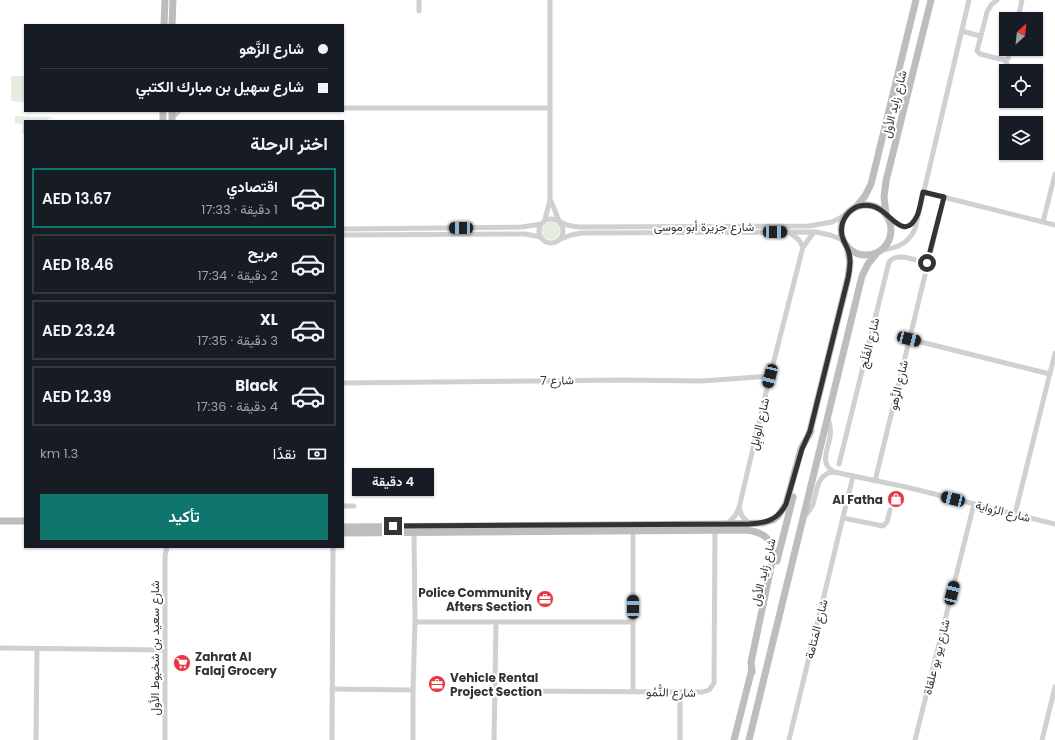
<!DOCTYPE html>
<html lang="ar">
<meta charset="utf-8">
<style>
:root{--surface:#171b24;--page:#20242c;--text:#f1f3f6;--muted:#9ea1a6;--line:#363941;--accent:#0f766e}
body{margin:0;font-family:Poppins,Vazirmatn,sans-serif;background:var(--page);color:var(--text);direction:rtl;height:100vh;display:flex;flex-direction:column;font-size:15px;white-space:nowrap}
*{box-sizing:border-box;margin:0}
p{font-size:13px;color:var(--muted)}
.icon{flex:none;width:22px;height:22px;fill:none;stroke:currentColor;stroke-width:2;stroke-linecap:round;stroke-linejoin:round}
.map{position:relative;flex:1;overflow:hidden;direction:ltr}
.sheet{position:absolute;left:24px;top:120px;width:320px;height:428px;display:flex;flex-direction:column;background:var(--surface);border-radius:0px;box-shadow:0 1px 3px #0004;direction:rtl}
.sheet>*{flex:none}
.guide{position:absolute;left:24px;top:24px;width:320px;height:88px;border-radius:0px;box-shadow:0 1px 3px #0004;direction:rtl;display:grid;align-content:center;height:88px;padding:0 16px;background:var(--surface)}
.needle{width:26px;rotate:27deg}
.fabs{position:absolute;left:999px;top:12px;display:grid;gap:8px}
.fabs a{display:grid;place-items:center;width:44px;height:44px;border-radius:0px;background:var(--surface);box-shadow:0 1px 3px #0004;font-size:20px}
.end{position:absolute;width:18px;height:18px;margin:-9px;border:5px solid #333;background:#fff;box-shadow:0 0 0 2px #fff}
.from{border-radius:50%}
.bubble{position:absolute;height:28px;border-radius:0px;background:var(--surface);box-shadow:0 1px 3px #0004;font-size:13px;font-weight:600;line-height:28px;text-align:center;direction:rtl}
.car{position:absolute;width:12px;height:24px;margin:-12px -6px;border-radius:5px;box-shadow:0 0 3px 1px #0007;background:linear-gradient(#222 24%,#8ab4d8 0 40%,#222 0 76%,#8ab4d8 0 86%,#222 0)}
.guide b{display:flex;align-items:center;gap:14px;height:38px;font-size:15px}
.guide b+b{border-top:1px solid var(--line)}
.guide i{width:10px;height:10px;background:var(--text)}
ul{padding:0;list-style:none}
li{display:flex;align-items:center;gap:12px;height:60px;margin:0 8px 6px;padding:0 8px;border:2px solid var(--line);border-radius:0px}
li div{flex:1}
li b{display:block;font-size:15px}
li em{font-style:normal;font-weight:600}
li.current{border-color:var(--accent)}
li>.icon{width:36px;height:36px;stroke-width:1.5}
h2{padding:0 16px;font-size:18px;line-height:48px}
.pay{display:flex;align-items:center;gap:10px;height:44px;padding:0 16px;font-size:15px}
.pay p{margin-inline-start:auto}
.action{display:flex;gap:8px;margin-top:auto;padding:8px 16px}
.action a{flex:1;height:46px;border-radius:0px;background:var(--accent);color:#fff;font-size:16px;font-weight:600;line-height:46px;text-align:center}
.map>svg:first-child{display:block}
</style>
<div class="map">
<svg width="1055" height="740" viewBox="0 0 1055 740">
<rect width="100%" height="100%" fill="#fff"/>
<!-- green -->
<g fill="#e6ecdf">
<path d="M11,76H25V102L11,101Z"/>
<path d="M15,116L52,117L53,118H49V121H25V134H22L23,124L15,123Z"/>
<circle cx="551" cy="231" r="9"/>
</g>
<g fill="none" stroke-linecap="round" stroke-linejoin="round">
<!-- street -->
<g stroke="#d0d0d0" stroke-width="5">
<path d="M997,0L991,5L987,12L977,51L980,54L1004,60L1008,59L1011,49"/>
<path d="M419,11V0"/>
<path d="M1018,19L1022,0"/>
<path d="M962,31L980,36"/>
<path d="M1005,60L1008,66L1012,71"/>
<path d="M343,108H550"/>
<path d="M172,118L179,111"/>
<path d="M923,192L1055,225"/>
<path d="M551,201L559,221"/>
<path d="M888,218L895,223L905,227L911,224L916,217"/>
<circle cx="551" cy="231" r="12"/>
<path d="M545,219L550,200V0"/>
<path d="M561,222L567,225L578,227L809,226L832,222L846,215"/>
<path d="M1043,222L1055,174"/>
<path d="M343,229L522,227L541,224"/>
<path d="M789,232L799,240L803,247"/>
<path d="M343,235L525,234L541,237"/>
<path d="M561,239L571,235L582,233L816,232L830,235L843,240"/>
<path d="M882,250C897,248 908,244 915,229L969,0"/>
<path d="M909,339L1050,374"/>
<path d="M343,383L624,380L702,381L770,376"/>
<path d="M828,418C830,424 831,431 830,437C828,450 819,463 834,472"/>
<path d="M839,464L889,262C897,251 916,261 927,263"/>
<path d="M875,481L944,197"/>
<path d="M343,506H354"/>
<path d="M739,508L742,516L749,524"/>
<path d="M1015,514L1055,353"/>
<path d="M804,517C808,513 811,509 813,504C817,491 817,473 834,472L906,487L1055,524"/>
<path d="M843,518L883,526L887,522L890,510"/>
<path d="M727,524L735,516L739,508L770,376L803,247L814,232"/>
<path d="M415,622H633"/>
<path d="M0,648L165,650"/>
<path d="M332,689L413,690"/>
<path d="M494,691L680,692H703L709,690L714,683L715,530"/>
<path d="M633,691V531"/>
<path d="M36,740L37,649"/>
<path d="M165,740V556L167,547"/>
<path d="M332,740L333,547"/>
<path d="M413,740V690L415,622L414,532"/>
<path d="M494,740L496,622"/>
<path d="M680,740V692"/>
<path d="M789,740L853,476"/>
<path d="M915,740L974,504"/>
<path d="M1042,740L1055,687"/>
</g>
<!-- secondary -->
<g stroke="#bdbdbd" stroke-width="7">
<path d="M164,25L165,0"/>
<path d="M172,25L173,0"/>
<path d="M163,111V121"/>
<path d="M172,121V111"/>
<circle cx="866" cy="230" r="25"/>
<path d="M856,207L865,196L871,184L916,0"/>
<path d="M886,214L884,197L886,181L931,0"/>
<path d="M809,435L848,278L850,262L847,246"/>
<path d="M0,521H25"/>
<path d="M343,527L727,524L763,523L773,520L778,516L786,504L801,449L811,431"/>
<path d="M343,533L745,530C759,531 772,537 774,553L751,662L752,672"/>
<path d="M777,561L793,497"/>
<path d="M734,740L752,669"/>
<path d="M749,740L862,276L868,264L876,254"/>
</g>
</g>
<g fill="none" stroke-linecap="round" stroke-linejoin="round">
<!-- route -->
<path stroke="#333" stroke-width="5" d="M393,526L749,524C766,523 778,520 786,504L802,449L810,431L848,278C850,269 851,261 849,253C848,248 845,244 843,239C839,228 843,216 853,209C860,204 871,204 879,209C891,215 905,241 917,216C920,209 921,200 923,192L944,197L927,263"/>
</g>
<!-- icons -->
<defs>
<g id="shop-disc" transform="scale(0.9)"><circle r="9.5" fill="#e63946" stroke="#fff"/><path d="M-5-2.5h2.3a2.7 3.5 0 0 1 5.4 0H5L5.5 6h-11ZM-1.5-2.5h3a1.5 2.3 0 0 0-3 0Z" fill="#fff"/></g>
<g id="office-disc" transform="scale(0.9)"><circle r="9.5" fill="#e63946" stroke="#fff"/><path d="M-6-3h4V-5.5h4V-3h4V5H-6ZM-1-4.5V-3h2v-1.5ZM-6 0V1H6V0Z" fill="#fff"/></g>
<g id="supermarket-disc" transform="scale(0.9)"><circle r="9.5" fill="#e63946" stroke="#fff"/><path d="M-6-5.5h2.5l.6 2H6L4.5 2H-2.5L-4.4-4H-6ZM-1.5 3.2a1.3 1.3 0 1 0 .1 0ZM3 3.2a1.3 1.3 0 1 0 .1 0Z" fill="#fff"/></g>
</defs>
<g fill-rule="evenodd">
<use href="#shop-disc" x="896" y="499"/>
<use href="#office-disc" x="545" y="599"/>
<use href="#supermarket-disc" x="182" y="663"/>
<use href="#office-disc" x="437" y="684"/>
</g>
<g text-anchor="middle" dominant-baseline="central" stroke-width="4" stroke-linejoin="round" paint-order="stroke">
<!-- street labels -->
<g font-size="12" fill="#333" stroke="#fff">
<text transform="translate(894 104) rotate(-76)">شارع زايد الأول</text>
<text x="704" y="226">شارع جزيرة أبو موسى</text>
<text transform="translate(869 343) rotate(-76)">شارع الفَلَج</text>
<text transform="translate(557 380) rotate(-1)">شارع 7</text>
<text transform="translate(898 385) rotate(-77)">شارع الزَّهو</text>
<text transform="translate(759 424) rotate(-77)">شارع الوابِل</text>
<text transform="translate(1003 511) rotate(14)">شارع الرُواية</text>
<text transform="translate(763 572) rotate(-76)">شارع زايد الأول</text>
<text transform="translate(816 629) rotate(-76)">شارع المَتامة</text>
<text transform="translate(154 648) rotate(-90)">شارع سعيد بن شخبوط الأول</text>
<text transform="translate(936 657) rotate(-76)">شارع يو بو علقاة</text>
<text transform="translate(671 692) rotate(1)">شارع النُّمُو</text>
</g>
<!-- poi labels -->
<g font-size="12" font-weight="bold" fill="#333" stroke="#fff" text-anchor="end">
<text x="883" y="499">Al Fatha</text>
<text x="532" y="592">Police Community<tspan x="532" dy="14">Afters Section</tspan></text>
<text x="195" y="656" text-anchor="start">Zahrat Al<tspan x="195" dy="14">Falaj Grocery</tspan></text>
<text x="450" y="677" text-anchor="start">Vehicle Rental<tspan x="450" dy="14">Project Section</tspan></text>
</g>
</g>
</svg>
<div class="fabs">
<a><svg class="needle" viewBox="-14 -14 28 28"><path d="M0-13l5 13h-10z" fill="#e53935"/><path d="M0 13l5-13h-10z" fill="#9ea1a6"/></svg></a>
<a><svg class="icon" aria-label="locate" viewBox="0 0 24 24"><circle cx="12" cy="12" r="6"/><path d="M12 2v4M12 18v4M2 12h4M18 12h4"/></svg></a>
<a><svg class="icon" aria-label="layers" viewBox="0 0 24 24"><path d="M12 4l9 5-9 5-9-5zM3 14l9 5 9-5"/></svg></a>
</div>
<i class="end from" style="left:927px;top:263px"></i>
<i class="end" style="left:393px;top:526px"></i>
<div class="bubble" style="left:352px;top:468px;width:82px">4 دقيقة</div>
<i class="car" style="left:461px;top:228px;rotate:270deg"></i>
<i class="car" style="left:775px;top:232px;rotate:90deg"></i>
<i class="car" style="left:909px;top:339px;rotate:104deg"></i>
<i class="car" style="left:770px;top:376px;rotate:194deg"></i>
<i class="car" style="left:953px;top:499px;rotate:284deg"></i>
<i class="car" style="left:952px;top:593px;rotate:14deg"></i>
<i class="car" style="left:633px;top:607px;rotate:0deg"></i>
<div class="guide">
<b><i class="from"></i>شارع الزَّهو</b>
<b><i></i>شارع سهيل بن مبارك الكتبي</b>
</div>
<section class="sheet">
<h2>اختر الرحلة</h2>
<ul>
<li class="current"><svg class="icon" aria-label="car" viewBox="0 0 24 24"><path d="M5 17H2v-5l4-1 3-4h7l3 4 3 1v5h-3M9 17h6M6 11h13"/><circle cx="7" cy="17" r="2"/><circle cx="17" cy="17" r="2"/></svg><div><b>اقتصادي</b><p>1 دقيقة · 17:33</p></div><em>AED 13.67</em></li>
<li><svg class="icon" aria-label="car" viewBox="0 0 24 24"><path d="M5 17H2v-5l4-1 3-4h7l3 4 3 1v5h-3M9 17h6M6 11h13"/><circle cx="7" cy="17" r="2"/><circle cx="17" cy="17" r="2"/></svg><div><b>مريح</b><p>2 دقيقة · 17:34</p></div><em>AED 18.46</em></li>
<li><svg class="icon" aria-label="car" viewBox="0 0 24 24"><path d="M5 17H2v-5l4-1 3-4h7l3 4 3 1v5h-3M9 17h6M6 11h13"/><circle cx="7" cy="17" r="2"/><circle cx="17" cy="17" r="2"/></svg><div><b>XL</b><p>3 دقيقة · 17:35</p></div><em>AED 23.24</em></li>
<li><svg class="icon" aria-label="car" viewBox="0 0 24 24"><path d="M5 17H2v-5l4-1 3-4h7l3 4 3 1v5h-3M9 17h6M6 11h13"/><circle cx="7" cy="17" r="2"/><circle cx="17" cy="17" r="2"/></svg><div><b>Black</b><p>4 دقيقة · 17:36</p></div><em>AED 12.39</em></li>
</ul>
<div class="pay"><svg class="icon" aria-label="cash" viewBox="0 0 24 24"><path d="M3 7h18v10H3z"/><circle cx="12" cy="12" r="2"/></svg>نقدًا<p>1.3 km</p></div>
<div class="action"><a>تأكيد</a></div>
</section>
</div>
